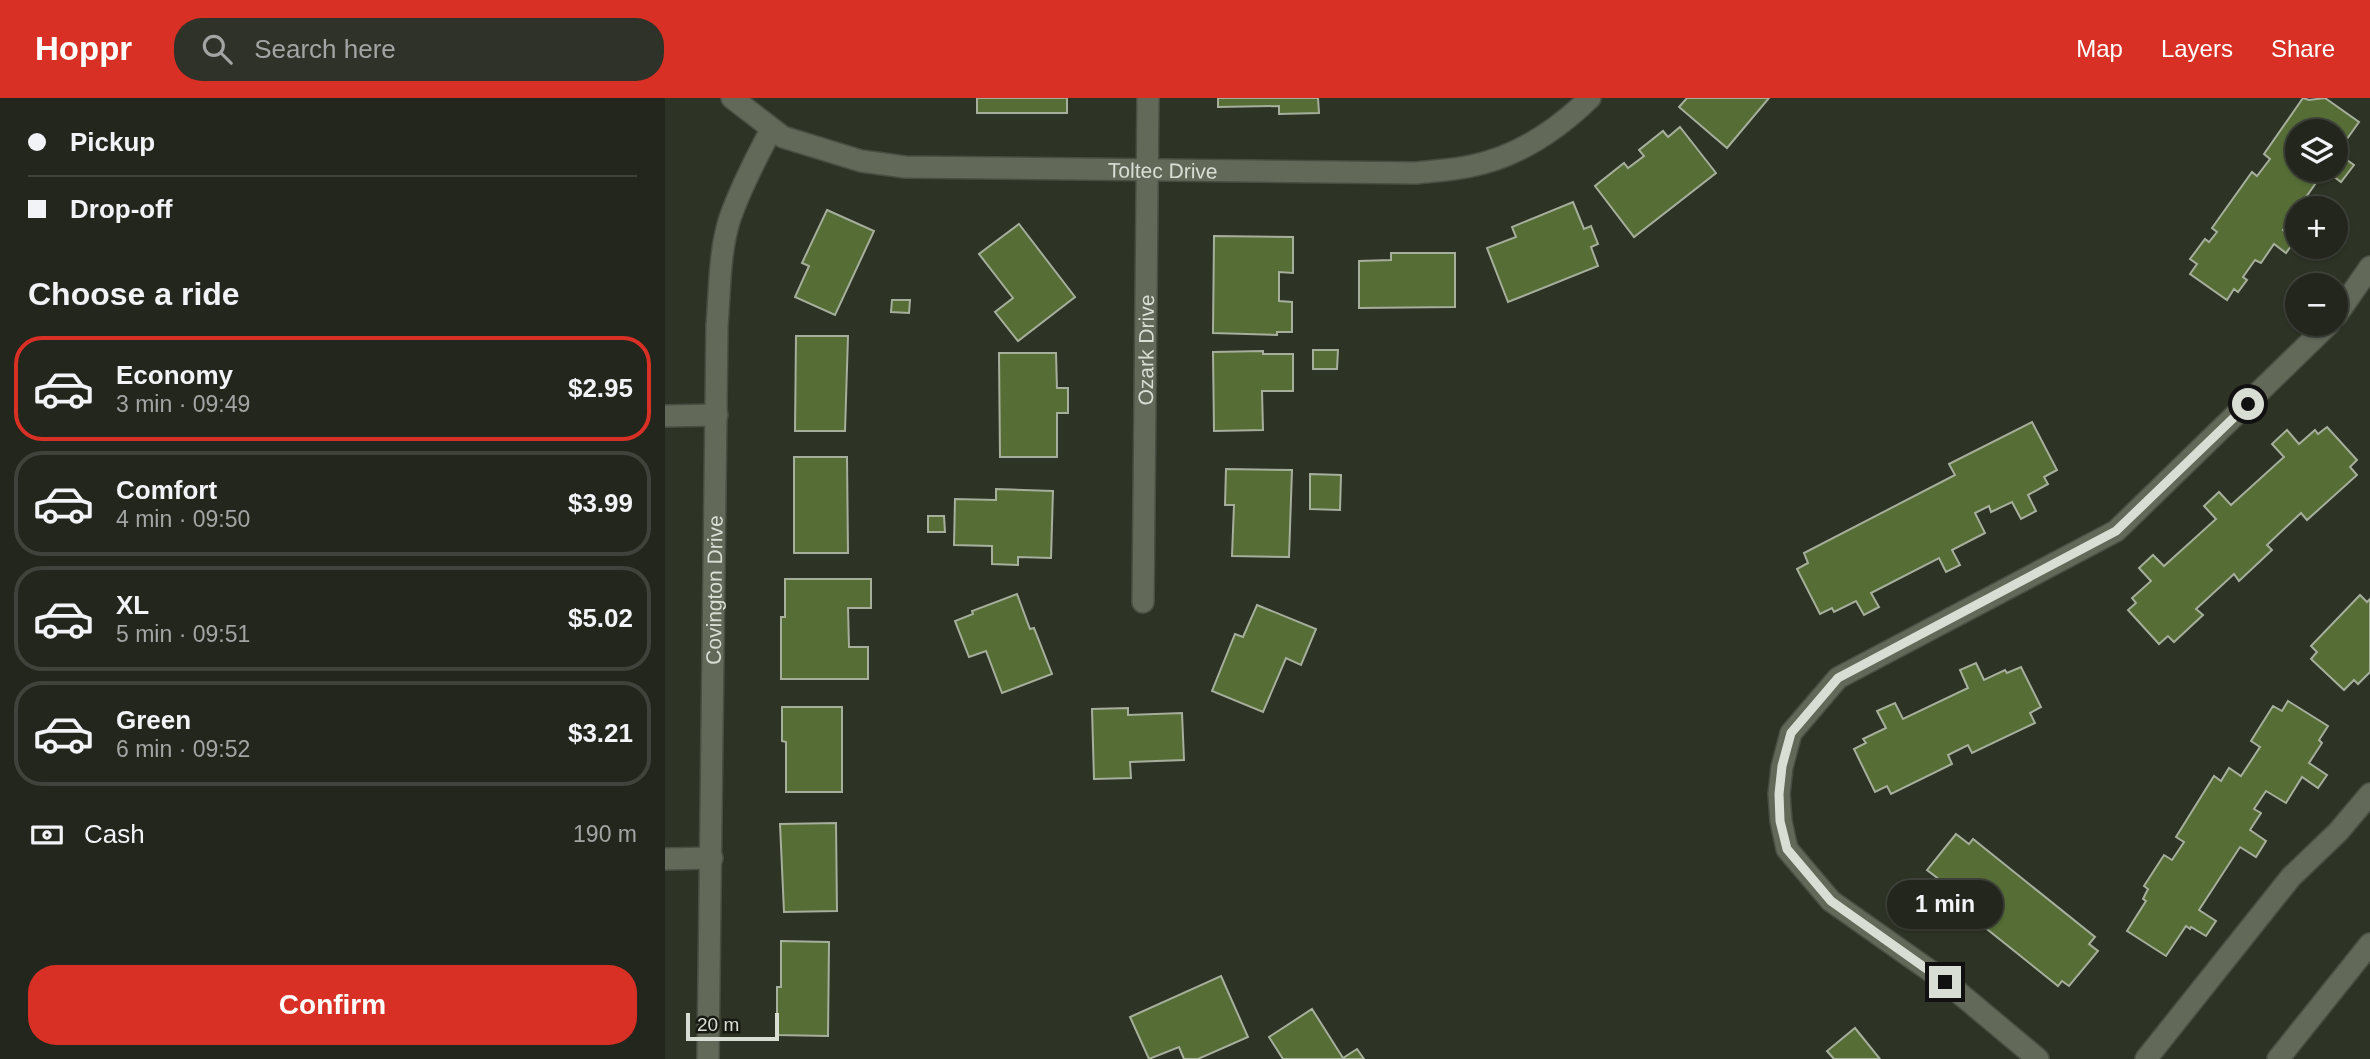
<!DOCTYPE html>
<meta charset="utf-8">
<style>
:root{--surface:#22261c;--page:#2e3229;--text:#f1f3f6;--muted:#a2a5a3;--line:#3f433b;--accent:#d93025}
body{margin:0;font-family:Helvetica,sans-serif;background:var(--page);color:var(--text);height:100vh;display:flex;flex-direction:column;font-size:26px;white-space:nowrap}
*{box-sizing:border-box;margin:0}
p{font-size:23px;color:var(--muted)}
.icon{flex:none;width:38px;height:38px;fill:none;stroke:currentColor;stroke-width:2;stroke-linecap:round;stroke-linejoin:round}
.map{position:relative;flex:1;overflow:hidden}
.sheet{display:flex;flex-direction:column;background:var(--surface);width:665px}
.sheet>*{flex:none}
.hud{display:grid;align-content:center;height:154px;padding:0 28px;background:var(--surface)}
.tools{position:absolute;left:1620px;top:21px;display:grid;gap:14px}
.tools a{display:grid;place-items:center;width:63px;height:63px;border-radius:50%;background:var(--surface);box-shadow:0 2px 5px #0004,0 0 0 2px var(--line);font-size:35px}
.scale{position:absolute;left:21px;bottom:18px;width:93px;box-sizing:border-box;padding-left:7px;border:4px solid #d9ded4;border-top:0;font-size:19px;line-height:24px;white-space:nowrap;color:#d9ded4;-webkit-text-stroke:5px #171a13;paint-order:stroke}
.end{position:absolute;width:32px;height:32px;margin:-16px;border:9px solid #d9ded4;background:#111;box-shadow:0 0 0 4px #111}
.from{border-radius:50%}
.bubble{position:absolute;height:49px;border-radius:24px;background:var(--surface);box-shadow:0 2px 5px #0004,0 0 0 2px var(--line);font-size:23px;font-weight:700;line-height:49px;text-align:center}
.hud b{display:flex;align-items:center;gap:24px;height:66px;font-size:26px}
.hud b+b{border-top:2px solid var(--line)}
.hud i{width:18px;height:18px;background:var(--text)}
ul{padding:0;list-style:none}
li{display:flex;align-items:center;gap:21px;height:105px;margin:0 14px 10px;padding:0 14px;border:4px solid var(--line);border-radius:28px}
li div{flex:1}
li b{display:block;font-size:26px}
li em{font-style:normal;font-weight:700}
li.selected{border-color:var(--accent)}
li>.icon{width:63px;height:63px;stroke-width:1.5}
h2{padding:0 28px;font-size:32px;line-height:84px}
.pay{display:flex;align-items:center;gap:18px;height:77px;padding:0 28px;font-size:26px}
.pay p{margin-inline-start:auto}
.primary-button{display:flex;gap:14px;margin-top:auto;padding:14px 28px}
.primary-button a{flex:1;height:80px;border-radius:28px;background:var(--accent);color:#fff;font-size:28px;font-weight:700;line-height:80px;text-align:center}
header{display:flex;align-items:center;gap:42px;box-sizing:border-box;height:98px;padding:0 35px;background:var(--accent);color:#fff}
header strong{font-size:33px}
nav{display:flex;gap:38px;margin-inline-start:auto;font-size:24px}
.search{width:490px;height:63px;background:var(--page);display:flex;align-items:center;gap:18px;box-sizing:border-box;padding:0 24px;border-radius:28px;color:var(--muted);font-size:26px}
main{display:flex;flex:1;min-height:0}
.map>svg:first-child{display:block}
</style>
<header>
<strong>Hoppr</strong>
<div class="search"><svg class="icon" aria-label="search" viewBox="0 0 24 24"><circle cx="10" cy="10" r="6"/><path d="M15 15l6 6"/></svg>Search here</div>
<nav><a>Map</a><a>Layers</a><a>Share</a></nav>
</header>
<main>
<section class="sheet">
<div class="hud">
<b><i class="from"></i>Pickup</b>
<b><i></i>Drop-off</b>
</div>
<h2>Choose a ride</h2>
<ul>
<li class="selected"><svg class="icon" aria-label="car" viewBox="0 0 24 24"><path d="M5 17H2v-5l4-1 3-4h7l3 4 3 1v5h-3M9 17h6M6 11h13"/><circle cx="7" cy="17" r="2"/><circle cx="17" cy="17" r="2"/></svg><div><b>Economy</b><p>3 min · 09:49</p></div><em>$2.95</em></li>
<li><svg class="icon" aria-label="car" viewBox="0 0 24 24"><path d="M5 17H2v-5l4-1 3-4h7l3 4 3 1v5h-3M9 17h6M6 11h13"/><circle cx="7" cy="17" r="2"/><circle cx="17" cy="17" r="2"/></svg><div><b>Comfort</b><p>4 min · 09:50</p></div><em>$3.99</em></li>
<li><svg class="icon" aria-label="car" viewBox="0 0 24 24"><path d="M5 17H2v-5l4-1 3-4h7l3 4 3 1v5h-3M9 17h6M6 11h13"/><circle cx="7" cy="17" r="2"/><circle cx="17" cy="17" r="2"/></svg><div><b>XL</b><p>5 min · 09:51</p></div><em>$5.02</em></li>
<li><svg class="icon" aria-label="car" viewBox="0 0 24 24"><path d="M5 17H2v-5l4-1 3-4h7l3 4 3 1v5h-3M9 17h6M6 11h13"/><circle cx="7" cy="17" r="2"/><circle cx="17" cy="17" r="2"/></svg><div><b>Green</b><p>6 min · 09:52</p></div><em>$3.21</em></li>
</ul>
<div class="pay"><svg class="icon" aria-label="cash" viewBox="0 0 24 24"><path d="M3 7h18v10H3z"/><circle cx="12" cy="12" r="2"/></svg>Cash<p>190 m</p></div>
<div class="primary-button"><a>Confirm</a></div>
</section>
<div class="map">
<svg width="1705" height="961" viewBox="0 0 1705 961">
<rect width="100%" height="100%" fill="#2d3325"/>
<!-- building -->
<g fill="#566d36" stroke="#a6ae9c" stroke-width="2" fill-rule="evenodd">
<rect x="312" y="0" width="90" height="15"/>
<path d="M553,0H653L654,15L614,16V8L553,9Z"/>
<path d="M1022,0H1104L1062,50L1014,9Z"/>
<path d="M1638,0L1644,2L1660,0L1694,24L1672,55L1689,67L1676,84L1660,72L1618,132L1631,141L1621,155L1609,146L1596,165L1590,162L1578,179L1582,182L1573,194L1569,191L1562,202L1525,176L1532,166L1525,161L1540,141L1544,144L1552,134L1547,130L1587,74L1592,78L1605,61L1599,56ZM1633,33H1671V72H1633Z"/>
<path d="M1015,29L1051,75L969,139L930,88L959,65L963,70L979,58L974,52L998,33L1003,39Z"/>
<path d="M908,104L919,131L926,128L933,146L926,149L933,168L843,204L822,150L851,139L847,129Z"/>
<path d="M162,112L209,133L170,217L130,199L144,168L137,165Z"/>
<path d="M354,126L410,199L353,243L330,214L348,200L314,156Z"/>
<path d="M549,138L628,139V175L614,174V203L627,204V234H612V237L548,235Z"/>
<path d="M726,155H790V209L694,210V163L726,162Z"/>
<path d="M227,202H245L244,215L226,214Z"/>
<path d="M131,238H183L180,333H130Z"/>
<path d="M648,252H673L672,271H648Z"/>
<path d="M598,253V256H628V293H597L598,332L549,333L548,254Z"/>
<path d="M334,255H391L392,290H403V315H392V359H335Z"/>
<path d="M1367,324L1392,372L1379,379L1383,386L1363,397L1371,413L1356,421L1347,404L1326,414L1324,408L1310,415L1320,435L1287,452L1295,467L1281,474L1274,460L1206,495L1214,509L1199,517L1191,503L1169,514L1167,510L1155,516L1132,471L1143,465L1139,455L1290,377L1284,366Z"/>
<path d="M1662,329L1692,362L1685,369L1692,377L1642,422L1636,415L1602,447L1607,452L1574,483L1569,476L1531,511L1538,517L1509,544L1503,538L1494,546L1463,512L1471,505L1467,500L1486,483L1474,470L1488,457L1499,468L1551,421L1539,408L1554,394L1566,407L1619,359L1607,346L1622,332L1634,346L1650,332L1653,336Z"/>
<path d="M129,359H182L183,455H129Z"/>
<path d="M561,371L627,372L624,459L567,458L569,407H560Z"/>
<path d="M645,376L676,377L675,412L645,411Z"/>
<path d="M331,391L388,393L386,460L353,459V467L327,466V448L289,447L290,401L331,402Z"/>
<path d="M263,418H279L280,434H263Z"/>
<path d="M120,481H206V510H183L184,549H203V581H116V519H120Z"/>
<path d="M352,496L365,531L369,530L387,576L337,595L321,553L304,559L290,523L308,516L307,513Z"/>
<path d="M1695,497L1702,504L1705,501V574L1693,586L1689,582L1679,592L1646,561L1652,554L1646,548Z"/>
<path d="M592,507L651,531L636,567L621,560L598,614L547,593L570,536L578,539Z"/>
<path d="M1311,565L1319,582L1340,572L1342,575L1356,569L1376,609L1365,615L1370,625L1307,655L1303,647L1283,657L1287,666L1226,696L1222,688L1210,694L1189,651L1201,645L1198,641L1221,630L1212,613L1230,605L1238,621L1303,590L1295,572Z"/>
<path d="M1623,603L1663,628L1654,642L1657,645L1644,665L1662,677L1653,690L1637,679L1621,705L1601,693L1589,711L1596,715L1585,732L1601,743L1591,759L1575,749L1534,812L1551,823L1541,838L1526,829L1525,831L1521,828L1501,858L1462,833L1481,803L1478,801L1483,791L1479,788L1499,757L1507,762L1519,744L1511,739L1549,678L1556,683L1564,670L1576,678L1595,649L1586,643L1608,608L1617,613Z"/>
<path d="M117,609H177V694H121V644L117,643Z"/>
<path d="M463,610V617L517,615L519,662L465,664L466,680L429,681L427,611Z"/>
<path d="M171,725L172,813L119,814L115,726Z"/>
<path d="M1291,736L1304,746L1308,741L1430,839L1424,846L1433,853L1404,888L1397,883L1393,888L1298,812L1292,820L1282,811L1289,803L1270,788L1275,782L1262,772Z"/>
<path d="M116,843L164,844L163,938L112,937V889H116Z"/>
<path d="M556,878L583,939L533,961H519L514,949L484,961L465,919Z"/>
<path d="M647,911L678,960L692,951L699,961H618L604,939Z"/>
<path d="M1190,930L1215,961H1169L1162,953Z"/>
</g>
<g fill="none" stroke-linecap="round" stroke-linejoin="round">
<!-- minor casing -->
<g stroke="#484e41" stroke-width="24">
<g id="minor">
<path id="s1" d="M67,0L118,39L196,63L240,69L751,75C769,73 788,72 806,68C852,59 892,32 925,0"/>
<path d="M1671,218L1705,169"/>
<path d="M0,318L52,317"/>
<path id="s2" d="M478,504L483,0"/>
<path d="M0,761L47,760"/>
<path id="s3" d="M43,961L52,227C55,192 54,154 65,120C76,89 91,60 106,32"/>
<path d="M1373,961L1281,884L1166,803L1122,751L1116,723L1114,696L1117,669L1126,635L1173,580L1451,433L1664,226"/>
<path d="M1481,961L1626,779L1673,734L1705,696"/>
<path d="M1613,961L1705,846"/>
</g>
</g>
<!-- minor -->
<use href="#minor" stroke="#626959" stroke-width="21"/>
</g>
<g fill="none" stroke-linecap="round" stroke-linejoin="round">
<!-- route -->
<path stroke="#d9ded4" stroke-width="9" d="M1280,884L1166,803L1122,751L1115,723L1114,696L1117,668L1126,635L1173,580L1451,433L1583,306"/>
</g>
<g text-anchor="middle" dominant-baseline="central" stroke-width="5" stroke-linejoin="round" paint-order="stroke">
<!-- street labels -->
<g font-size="21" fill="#d9ded4" stroke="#171a13">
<text stroke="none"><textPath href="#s1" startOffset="448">Toltec Drive</textPath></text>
<text stroke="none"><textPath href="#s2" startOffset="252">Ozark Drive</textPath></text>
<text stroke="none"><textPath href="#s3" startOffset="469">Covington Drive</textPath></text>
</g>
</g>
</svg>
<div class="tools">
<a><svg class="icon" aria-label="layers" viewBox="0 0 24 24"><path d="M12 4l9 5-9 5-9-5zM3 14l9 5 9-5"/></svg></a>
<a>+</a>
<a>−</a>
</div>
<div class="scale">20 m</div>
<i class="end from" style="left:1583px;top:306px"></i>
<i class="end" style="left:1280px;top:884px"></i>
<div class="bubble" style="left:1222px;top:782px;width:116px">1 min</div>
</div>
</main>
